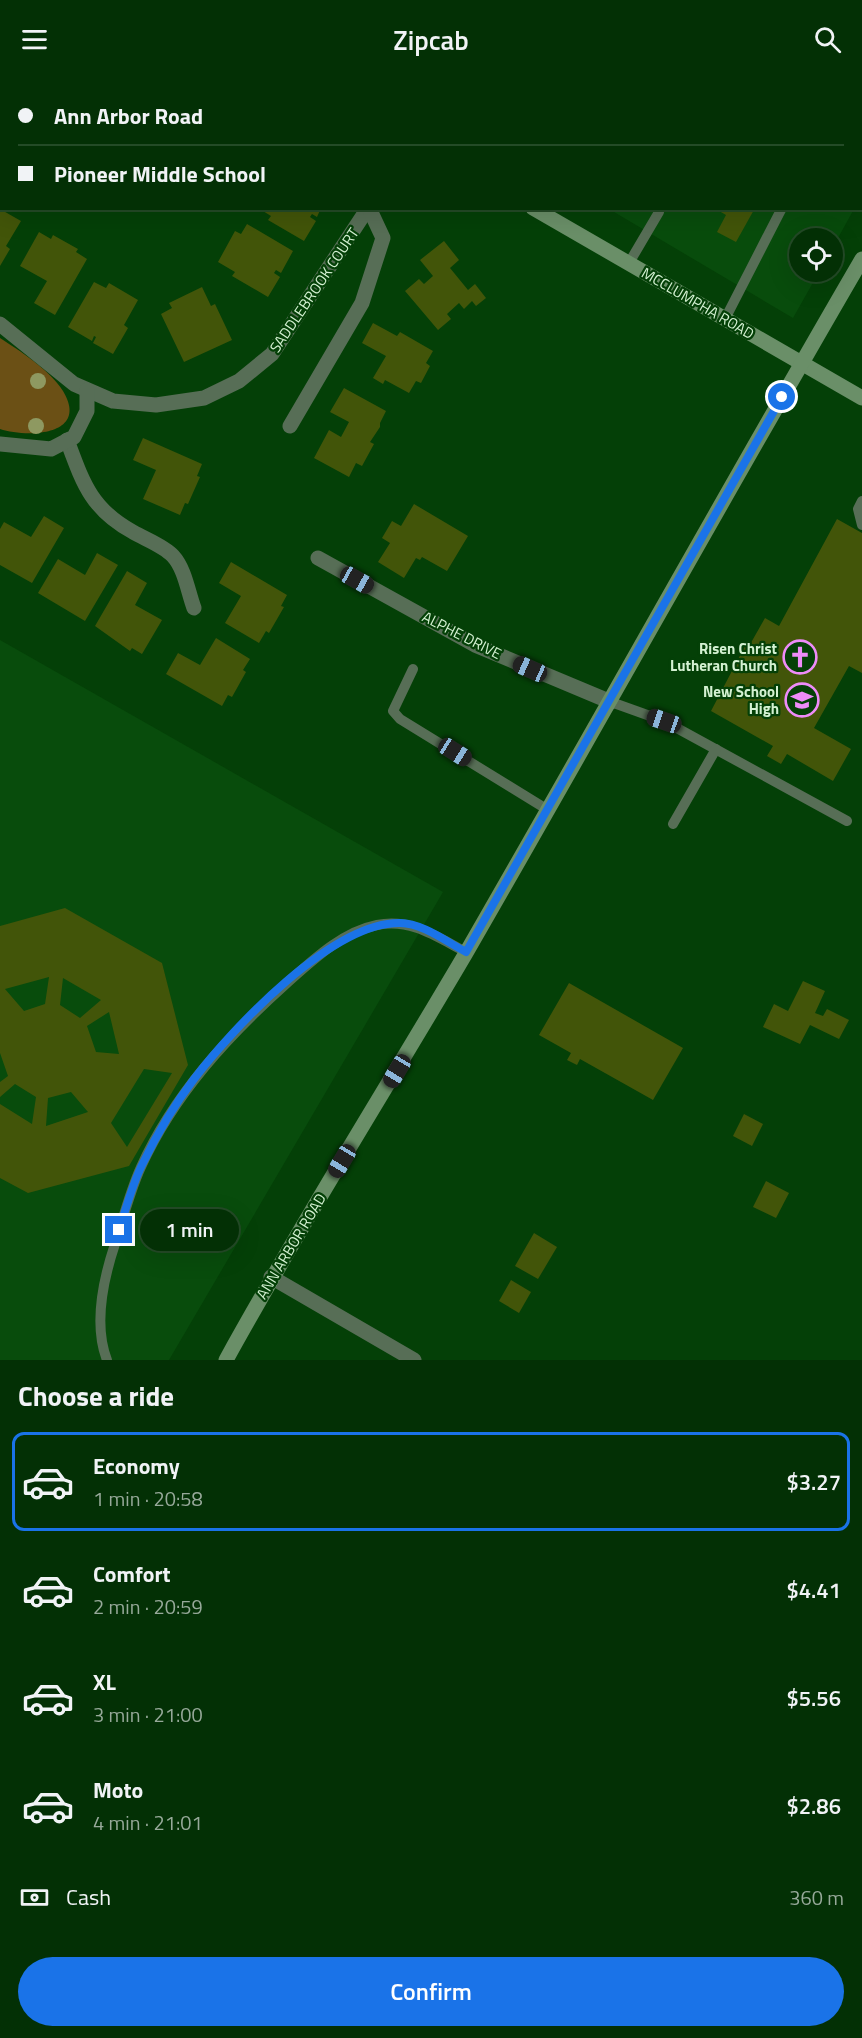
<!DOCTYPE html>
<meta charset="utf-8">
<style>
:root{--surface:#033005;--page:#0d380f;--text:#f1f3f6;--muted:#97a99a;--line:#244b27;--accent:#1a73e8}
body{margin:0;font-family:"Titillium Web",sans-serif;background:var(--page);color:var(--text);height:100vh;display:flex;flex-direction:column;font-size:22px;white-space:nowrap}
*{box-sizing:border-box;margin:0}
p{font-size:20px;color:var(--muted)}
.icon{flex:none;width:33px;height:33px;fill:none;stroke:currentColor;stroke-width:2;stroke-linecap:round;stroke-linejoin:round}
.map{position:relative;height:1282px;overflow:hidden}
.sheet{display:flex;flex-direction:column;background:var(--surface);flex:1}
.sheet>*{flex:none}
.hud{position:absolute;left:0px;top:0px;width:862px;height:132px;box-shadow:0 6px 24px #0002,0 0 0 2px var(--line);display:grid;align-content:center;height:132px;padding:0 18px;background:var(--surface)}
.controls{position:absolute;left:789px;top:150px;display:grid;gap:12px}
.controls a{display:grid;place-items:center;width:54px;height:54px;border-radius:50%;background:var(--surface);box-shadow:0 6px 24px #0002,0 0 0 2px var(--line);font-size:30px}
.end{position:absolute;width:27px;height:27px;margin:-14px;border:8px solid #1a73e8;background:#fff;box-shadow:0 0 0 3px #fff}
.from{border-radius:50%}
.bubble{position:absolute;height:42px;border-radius:21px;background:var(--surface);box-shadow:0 6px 24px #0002,0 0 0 2px var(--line);font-size:20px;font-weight:600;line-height:42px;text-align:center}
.car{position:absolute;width:18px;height:36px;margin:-18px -9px;border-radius:8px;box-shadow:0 0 4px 2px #0007;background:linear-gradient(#222 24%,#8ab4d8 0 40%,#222 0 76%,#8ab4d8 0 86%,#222 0)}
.hud b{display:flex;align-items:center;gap:21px;height:57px;font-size:22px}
.hud b+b{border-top:2px solid var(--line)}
.hud i{width:15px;height:15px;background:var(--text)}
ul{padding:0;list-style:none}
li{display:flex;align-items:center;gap:18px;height:99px;margin:0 12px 9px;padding:0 6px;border:3px solid transparent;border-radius:12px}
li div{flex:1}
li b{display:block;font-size:22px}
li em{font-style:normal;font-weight:600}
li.current{border-color:var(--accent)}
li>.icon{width:54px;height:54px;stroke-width:1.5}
h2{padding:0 18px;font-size:27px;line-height:72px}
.pay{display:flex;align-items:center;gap:15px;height:66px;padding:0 18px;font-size:22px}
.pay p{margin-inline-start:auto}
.primary-button{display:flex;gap:12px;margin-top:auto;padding:12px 18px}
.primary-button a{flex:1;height:69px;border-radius:36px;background:var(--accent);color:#fff;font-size:24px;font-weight:600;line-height:69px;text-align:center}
header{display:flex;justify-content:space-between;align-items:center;height:78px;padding:0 18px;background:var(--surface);font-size:27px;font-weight:600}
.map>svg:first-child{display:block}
</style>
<header><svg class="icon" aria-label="menu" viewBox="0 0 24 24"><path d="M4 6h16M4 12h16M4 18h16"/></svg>Zipcab<svg class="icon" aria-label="search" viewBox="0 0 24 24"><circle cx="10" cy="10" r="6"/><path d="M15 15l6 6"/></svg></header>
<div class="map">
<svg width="862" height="1282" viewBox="0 0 862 1282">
<rect width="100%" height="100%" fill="#044007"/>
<!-- built -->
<g fill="#084c0c">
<path d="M513,0H862V116L861,2Z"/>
<path d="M609,131H854L833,169L832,160H800V194H819L793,240Z"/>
<path d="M0,562L443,814L169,1282H0Z"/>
</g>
<!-- green -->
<path fill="#6b5015" d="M0,260C20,273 50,292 63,313C90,358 27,360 0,351Z"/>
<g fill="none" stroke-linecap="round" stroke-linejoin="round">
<!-- stream -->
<g stroke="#0b2628" stroke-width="6">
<path d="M192,2V0"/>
<path d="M0,18L2,20"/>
<path d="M0,38L2,36"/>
<path d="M0,65L2,64"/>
</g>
</g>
<!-- building -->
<g fill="#425509" fill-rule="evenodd">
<path d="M258,130H321L317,139L312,136L310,139L316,143L304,163L268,142L271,138Z"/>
<path d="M714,130H755L736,164L717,154L726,137Z"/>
<path d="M0,131L21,143L6,168L10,171L0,188Z"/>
<path d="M247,146L293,173L281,195L276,192L274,195L280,199L268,219L232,198L235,194L218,184L235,153L241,156Z"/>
<path d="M39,154L51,161L53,157L78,171L76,174L87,181L55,237L34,225L47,203L20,188Z"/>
<path d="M444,163L459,182L450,190L468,212L475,206L486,220L476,228L472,223L464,231L459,225L447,236L451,241L438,252L405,213L419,201L424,206L433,198L420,182Z"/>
<path d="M94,204L106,210L109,205L138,222L124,247L128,250L113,276L93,265L96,259L94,258L92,263L68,249Z"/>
<path d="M202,209L211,228L215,226L232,262L184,284L161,236L172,230L169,225Z"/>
<path d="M373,245L397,258L400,254L433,273L426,285L430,288L421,305L416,303L409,315L385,302L383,306L373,300L386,278L362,265Z"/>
<path d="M344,310L386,333L380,345V349L370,364L374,366L362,388L356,385L349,399L314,380L329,352L341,359L349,344L330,334Z"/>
<path d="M143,360L202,386L197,398L200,399L188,426L185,425L180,437L143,421L156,392L133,382Z"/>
<path d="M414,426L468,458L447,493L422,479L420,482L416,480L404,500L378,484L390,465L382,460L392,443L401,448Z"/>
<path d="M44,438L64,450L32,505L0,487V451L4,444L31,459Z"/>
<path d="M837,441L862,455V595L849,588L814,650L851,671L833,703L787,676L781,686L767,678L773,668L711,633L745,568L748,570L765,540L779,548Z"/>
<path d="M97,475L118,487L85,543L38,515L58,481L85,497Z"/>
<path d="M231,484L287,517L281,528L284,529L269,555L266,553L259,565L225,545L241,518L219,505Z"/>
<path d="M127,493L147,505L135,527L162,542L142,576L132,570L130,573L95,548Z"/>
<path d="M216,560L250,581L243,592L246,594L232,619L228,617L222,628L166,596L178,575L200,587Z"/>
<path d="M65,830L162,885L188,987L129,1088L28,1115L0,1100V1026L32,1046L36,1019L15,1006L0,1019V1004L8,998L0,975V848ZM49,899L45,926L24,933L5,911ZM63,900L101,922L80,940L60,927ZM109,934L119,976L96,974L87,948ZM144,991L172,995L127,1069L111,1045ZM71,1014L88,1034L46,1048L48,1020Z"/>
<path d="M803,903L825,913L815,935L823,938L827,931L849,942L839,961L810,947L800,966L763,949L774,926L788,933Z"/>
<path d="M569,905L683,970L653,1022L580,981L577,987L567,982L571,975L539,957Z"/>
<path d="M744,1036L763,1046L752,1068L733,1058Z"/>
<path d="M766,1103L789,1115L776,1140L753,1129Z"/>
<path d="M534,1155L557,1169L538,1201L515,1188Z"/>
<path d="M511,1202L531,1214L519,1235L499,1223Z"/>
</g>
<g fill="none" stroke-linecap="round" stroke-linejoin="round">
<!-- lane -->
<g stroke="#576e56" stroke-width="10">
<path d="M650,2L651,0"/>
<path d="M712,2L713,0"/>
<path d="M844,2V0"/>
<path d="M629,185L659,134L658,130"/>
<path d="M725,241L782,130"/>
<path d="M862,423L858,431L862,447"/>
<path d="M413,591L393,633L400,641L548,732"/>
<path d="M611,624L664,643L847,743"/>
<path d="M673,746L716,671"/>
<path d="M107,1282C93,1246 103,1202 115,1166C123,1141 130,1113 141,1089C174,1016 228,958 287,905C313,882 342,854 377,847C411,840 437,859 466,874"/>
</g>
<!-- street -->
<g stroke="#576e56" stroke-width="15">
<path d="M0,246L74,306L113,323L156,327L204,320L239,303L272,276L368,130"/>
<path d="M290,348L362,225L383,160L369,130"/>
<path d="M67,362C83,405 91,431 133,454C145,461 164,468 173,478C185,491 188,514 194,530"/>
<path d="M0,366L51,371L74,359L87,333V312"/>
<path d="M318,480L475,567L611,624"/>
<path d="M271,1199L414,1282"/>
</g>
<!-- secondary -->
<g stroke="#6a8f68" stroke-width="15">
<path d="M305,0L308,2"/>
<path d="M533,130L862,320"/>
<path d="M226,1282C302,1144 386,1011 466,875C599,644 728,411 862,181"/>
</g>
</g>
<!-- trees -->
<g fill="#8e9961">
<circle cx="38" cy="303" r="8"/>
<circle cx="36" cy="348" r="8"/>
</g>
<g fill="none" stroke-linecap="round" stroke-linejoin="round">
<!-- route -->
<path stroke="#1a73e8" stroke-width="8" d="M119,1152C126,1131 132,1107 142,1087C156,1058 174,1027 194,1001C233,950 332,844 400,845C422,845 447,864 466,874L782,319"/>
</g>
<!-- icons -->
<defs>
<g id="church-ring" transform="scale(1.725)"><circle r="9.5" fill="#044007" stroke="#ee8cf9" stroke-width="1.5"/><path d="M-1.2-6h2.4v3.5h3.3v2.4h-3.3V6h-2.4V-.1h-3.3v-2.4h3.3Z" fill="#ee8cf9"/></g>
<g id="school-ring" transform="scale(1.725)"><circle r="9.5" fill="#044007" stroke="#ee8cf9" stroke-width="1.5"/><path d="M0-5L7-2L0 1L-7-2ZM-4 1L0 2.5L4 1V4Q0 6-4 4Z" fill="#ee8cf9"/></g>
</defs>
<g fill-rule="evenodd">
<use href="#church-ring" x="800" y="579"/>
<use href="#school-ring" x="802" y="622"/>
</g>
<g text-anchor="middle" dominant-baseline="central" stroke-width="4.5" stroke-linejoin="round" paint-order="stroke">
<!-- street labels -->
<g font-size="15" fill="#d4f1d2" stroke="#044007">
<text transform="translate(314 212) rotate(-56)">SADDLEBROOK COURT</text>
<text transform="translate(698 225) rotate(30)">MCCLUMPHA ROAD</text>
<text transform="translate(462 557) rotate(27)">ALPHE DRIVE</text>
<text transform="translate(291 1168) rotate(-59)">ANN ARBOR ROAD</text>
</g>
<!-- poi labels -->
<g font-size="15" font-weight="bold" fill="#d4f1d2" stroke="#044007" text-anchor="end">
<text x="777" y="570">Risen Christ<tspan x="777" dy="17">Lutheran Church</tspan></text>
<text x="779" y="613">New School<tspan x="779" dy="17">High</tspan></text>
</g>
</g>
</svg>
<div class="controls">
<a><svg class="icon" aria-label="locate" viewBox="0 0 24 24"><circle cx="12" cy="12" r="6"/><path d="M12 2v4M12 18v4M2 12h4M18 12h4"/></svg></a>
</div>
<i class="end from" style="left:782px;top:319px"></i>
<i class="end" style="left:119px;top:1152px"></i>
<div class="bubble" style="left:140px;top:1131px;width:99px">1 min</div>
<i class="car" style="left:357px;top:502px;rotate:119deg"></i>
<i class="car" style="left:530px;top:591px;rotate:294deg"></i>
<i class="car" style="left:664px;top:643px;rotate:289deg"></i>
<i class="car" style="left:455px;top:674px;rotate:122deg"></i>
<i class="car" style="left:397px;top:993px;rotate:211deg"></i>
<i class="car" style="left:342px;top:1083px;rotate:211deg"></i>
<div class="hud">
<b><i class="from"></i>Ann Arbor Road</b>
<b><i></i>Pioneer Middle School</b>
</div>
</div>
<section class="sheet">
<h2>Choose a ride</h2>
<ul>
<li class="current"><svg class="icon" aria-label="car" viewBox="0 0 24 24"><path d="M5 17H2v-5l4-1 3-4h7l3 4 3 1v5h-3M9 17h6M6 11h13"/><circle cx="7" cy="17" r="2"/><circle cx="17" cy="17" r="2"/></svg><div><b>Economy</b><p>1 min · 20:58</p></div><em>$3.27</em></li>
<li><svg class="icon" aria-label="car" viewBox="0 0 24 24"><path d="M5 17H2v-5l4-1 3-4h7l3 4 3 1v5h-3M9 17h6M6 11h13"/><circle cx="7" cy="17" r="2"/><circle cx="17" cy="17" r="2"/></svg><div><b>Comfort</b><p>2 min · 20:59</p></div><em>$4.41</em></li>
<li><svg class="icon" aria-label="car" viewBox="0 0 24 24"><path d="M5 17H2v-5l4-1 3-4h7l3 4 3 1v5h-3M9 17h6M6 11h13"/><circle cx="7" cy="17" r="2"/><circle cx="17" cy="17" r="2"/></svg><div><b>XL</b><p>3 min · 21:00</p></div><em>$5.56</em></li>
<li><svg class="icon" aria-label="car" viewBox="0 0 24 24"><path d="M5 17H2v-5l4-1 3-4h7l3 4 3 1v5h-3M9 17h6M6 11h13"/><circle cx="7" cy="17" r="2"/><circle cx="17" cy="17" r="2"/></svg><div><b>Moto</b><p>4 min · 21:01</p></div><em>$2.86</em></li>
</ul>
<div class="pay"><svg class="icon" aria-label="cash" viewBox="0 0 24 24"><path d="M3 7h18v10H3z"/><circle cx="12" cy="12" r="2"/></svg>Cash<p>360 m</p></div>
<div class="primary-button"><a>Confirm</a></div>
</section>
